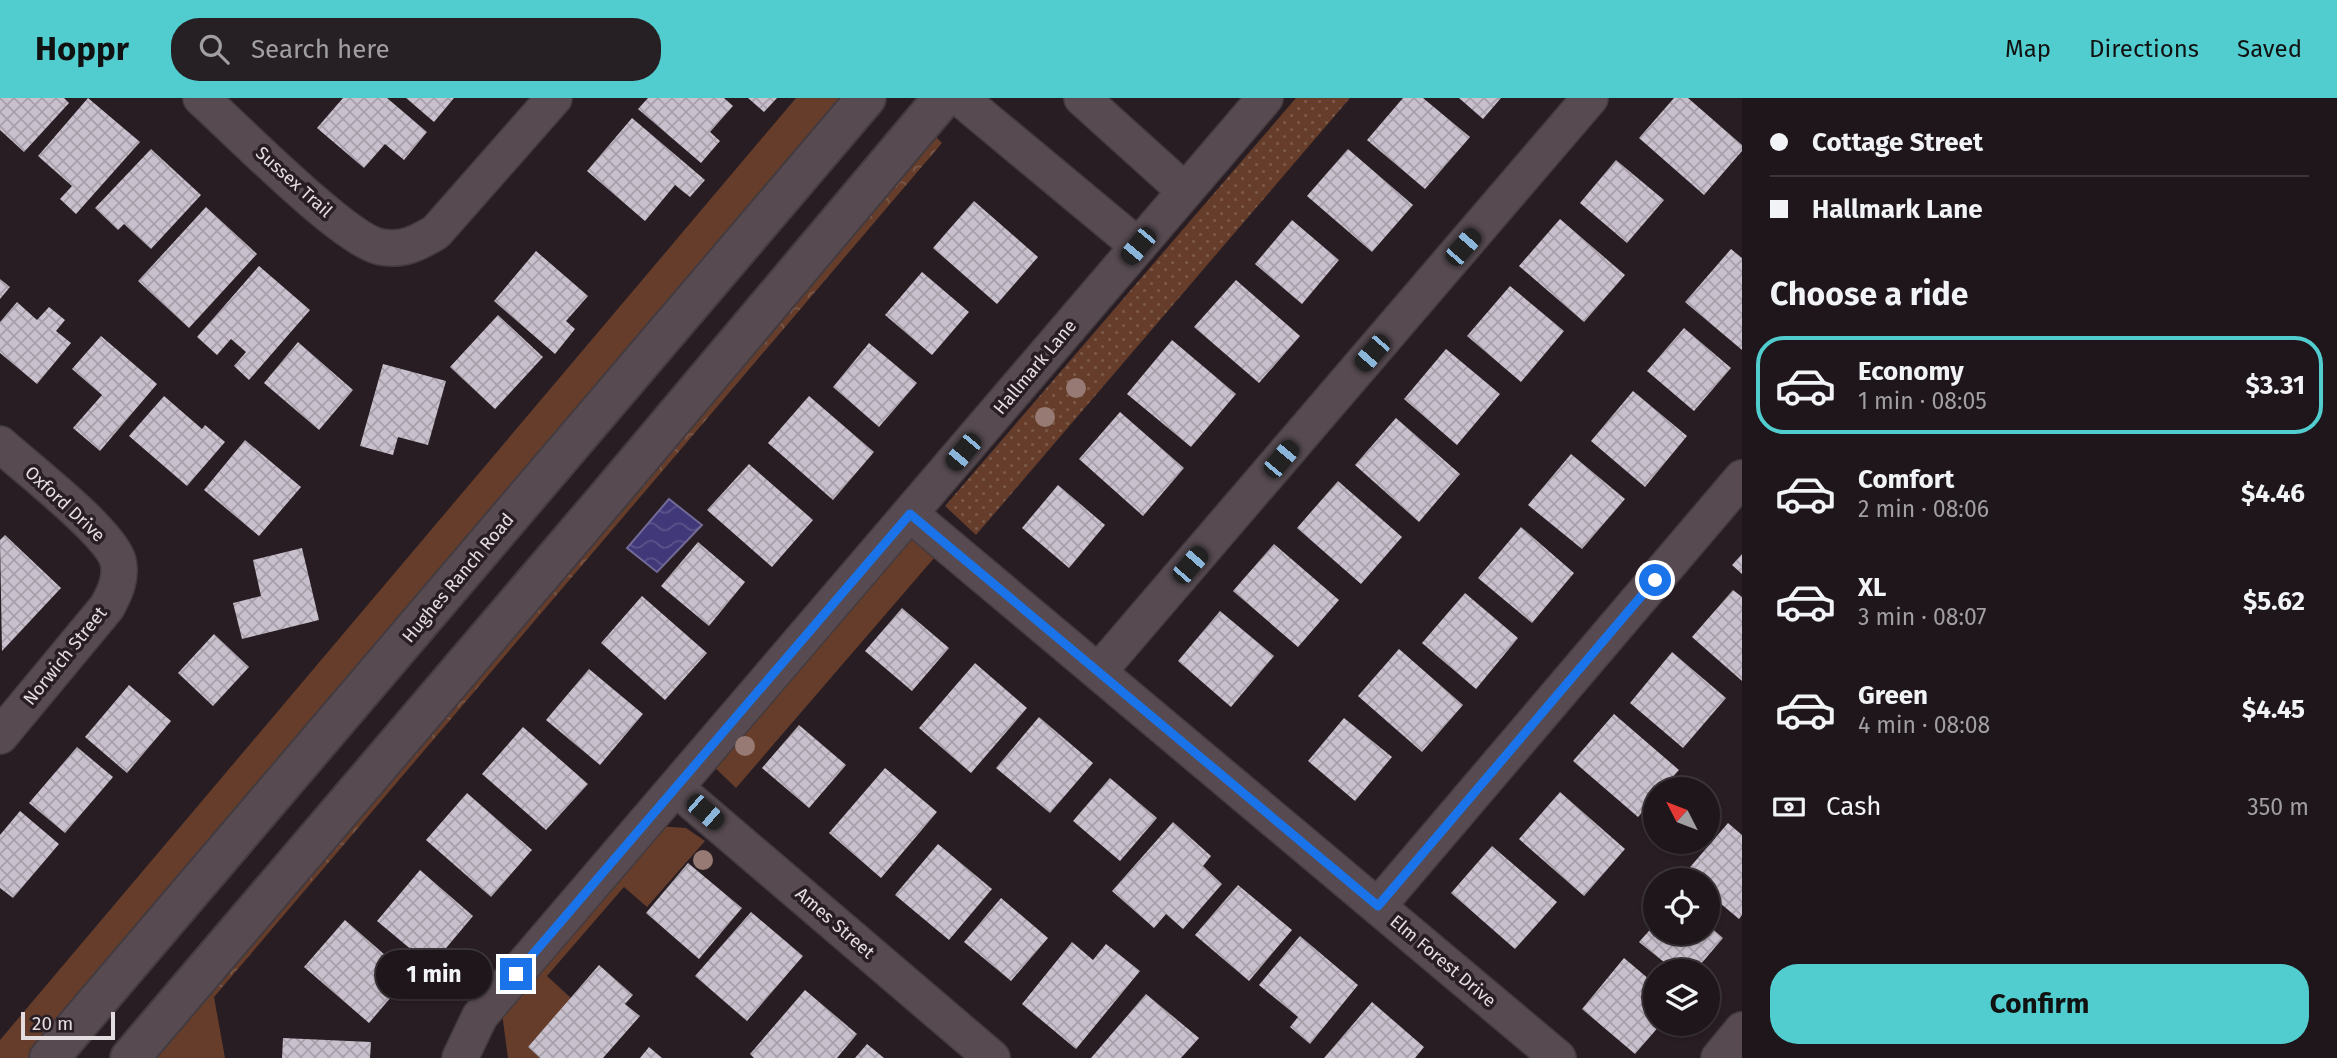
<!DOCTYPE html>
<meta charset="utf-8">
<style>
:root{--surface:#1e161a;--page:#261f23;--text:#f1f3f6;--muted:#a19fa2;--line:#3c3539;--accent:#52cdcf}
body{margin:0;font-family:"Fira Sans",sans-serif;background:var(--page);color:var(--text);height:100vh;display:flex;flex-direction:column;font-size:26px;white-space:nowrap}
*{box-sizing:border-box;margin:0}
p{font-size:23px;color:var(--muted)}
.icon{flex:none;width:38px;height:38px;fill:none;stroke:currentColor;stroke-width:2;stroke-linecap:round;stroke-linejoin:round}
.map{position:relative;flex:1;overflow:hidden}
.drawer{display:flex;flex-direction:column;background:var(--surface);width:595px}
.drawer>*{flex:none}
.top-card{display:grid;align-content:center;height:154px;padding:0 28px;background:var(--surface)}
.needle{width:46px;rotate:312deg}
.fabs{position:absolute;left:1643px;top:679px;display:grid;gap:14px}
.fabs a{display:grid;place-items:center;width:77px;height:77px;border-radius:50%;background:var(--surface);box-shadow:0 2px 5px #0004,0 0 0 2px var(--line);font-size:35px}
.scale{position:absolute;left:21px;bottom:18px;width:94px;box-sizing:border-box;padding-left:7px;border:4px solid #e4dde0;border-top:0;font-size:19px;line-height:24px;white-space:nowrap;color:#e4dde0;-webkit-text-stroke:5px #281d23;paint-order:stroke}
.end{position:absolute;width:32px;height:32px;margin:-16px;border:9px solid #1a73e8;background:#fff;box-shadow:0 0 0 4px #fff}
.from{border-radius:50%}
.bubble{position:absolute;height:49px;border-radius:24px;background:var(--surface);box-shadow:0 2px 5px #0004,0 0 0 2px var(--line);font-size:23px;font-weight:700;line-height:49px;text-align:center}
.car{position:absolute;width:21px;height:42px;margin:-21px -10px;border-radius:9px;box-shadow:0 0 5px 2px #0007;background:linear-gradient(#222 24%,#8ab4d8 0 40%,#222 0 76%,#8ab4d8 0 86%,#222 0)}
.top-card b{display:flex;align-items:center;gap:24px;height:66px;font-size:26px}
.top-card b+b{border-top:2px solid var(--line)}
.top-card i{width:18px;height:18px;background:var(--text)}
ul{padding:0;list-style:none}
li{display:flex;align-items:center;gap:21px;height:98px;margin:0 14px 10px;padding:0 14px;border:4px solid transparent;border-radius:28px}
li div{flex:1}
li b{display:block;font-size:26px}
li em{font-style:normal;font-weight:700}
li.active{border-color:var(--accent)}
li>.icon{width:63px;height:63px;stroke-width:1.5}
h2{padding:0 28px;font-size:32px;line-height:84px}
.pay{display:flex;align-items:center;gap:18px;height:77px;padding:0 28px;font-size:26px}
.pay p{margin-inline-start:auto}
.cta{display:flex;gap:14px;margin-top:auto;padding:14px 28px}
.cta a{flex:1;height:80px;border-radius:28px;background:var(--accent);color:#111;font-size:28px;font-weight:700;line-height:80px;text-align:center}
header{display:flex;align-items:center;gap:42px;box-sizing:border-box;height:98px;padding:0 35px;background:var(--accent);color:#111}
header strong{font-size:33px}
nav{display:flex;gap:38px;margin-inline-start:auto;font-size:24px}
.search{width:490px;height:63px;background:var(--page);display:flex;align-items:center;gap:18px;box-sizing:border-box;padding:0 24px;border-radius:28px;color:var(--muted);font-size:26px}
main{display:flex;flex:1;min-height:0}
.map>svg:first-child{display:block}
</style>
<header>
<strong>Hoppr</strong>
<div class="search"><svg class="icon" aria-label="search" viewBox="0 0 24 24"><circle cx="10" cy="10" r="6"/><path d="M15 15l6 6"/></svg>Search here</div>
<nav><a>Map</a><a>Directions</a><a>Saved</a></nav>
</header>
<main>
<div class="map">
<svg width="1742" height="960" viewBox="0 0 1742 960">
<defs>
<pattern id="forest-crowns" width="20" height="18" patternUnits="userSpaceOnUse" patternTransform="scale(1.75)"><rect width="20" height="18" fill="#653d2a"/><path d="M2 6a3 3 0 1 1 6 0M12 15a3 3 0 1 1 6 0" fill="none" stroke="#7b5949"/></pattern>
<pattern id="park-dots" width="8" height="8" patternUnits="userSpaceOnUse" patternTransform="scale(1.75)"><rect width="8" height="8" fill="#653d2a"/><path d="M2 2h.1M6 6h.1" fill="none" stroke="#7b5949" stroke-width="1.8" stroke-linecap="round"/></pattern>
<pattern id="water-waves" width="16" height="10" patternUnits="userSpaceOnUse" patternTransform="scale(1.75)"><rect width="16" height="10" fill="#403878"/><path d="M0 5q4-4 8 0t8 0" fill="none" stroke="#5b548b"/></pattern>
<pattern id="building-cross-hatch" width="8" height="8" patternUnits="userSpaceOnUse" patternTransform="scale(1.75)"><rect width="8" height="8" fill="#c8c0cc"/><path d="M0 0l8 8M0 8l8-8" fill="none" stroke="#a7a0aa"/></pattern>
</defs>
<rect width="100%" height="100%" fill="#281d23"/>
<!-- green -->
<g fill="#653d2a">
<path d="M796,0H883L53,960H0V942Z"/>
<path d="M913,429L941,452L736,690L708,663Z"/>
<path d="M657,728L686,730L705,743L647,809L624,789L547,878L571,900L528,949L540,960H508L501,908Z"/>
<path d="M187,873L214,899L225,960H116Z"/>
</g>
<!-- forest -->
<path fill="url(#forest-crowns)" d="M916,19L942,45L214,899L187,873Z"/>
<!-- park -->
<path fill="url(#park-dots)" d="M1296,0H1350L976,437L945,408Z"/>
<!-- water -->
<path fill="url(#water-waves)" stroke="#716a97" stroke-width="2" d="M669,401L702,427L657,474L627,450Z"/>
<!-- building -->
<g fill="url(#building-cross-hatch)">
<path d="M0,0H64L69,5L24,54L0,32Z"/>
<path d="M88,0L140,44L76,116L60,101L72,88L38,58Z"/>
<path d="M343,0H387L427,34L404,62L385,46L364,70L317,30Z"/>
<path d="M406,0H454L434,24Z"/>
<path d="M648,0H724L733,8L710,34L720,43L701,65L638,11Z"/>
<path d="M748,0H777L764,14Z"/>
<path d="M1403,0H1423L1470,39L1425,91L1367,42Z"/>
<path d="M1459,0H1501L1483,21Z"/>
<path d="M1674,0H1688L1742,47V53L1704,97L1639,40Z"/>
<path d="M632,20L705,82L690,99L675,87L645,123L587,73Z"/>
<path d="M151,51L201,97L151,151L124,126L118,132L95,110Z"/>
<path d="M1348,51L1413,107L1372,154L1307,98Z"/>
<path d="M1616,62L1664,102L1627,145L1580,105Z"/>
<path d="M974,103L1038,159L997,206L933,150Z"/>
<path d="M206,109L257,156L189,230L138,183Z"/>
<path d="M1560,121L1625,177L1584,224L1519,168Z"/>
<path d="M1292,122L1339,162L1302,206L1255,166Z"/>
<path d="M1731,151L1742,160V252L1685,204Z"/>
<path d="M536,153L588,198L566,223L575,231L555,256L494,203Z"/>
<path d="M259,168L310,212L249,282L234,268L246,254L231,241L217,257L197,239Z"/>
<path d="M922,174L969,214L932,257L885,217Z"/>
<path d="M0,181L10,189L0,201Z"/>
<path d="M1236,182L1300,238L1259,285L1194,229Z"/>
<path d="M1510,188L1564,233L1521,284L1467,238Z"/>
<path d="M17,204L37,222L49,209L65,222L56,233L71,245L37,286L0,255V224Z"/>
<path d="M498,217L543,259L495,311L450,269Z"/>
<path d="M1684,230L1731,270L1694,313L1647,273Z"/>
<path d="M101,238L157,286L100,353L73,330L102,297L72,271Z"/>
<path d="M1172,242L1236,296L1191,349L1127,296Z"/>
<path d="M298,244L353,292L319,332L264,285Z"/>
<path d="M869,245L917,285L879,329L833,289Z"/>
<path d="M1446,251L1500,296L1457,347L1404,301Z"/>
<path d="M383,266L446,283L428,347L398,339L393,357L360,348Z"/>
<path d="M1633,293L1687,338L1645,389L1591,343Z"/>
<path d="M164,298L202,331L205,327L225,344L187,388L129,338Z"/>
<path d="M809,298L874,354L833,402L768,345Z"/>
<path d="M1120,314L1184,370L1143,418L1079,361Z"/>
<path d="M1396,320L1460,376L1419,424L1355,367Z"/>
<path d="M245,342L301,389L259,438L204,392Z"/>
<path d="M1571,356L1625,401L1582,451L1528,407Z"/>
<path d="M749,366L813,422L772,469L707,412Z"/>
<path d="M1338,383L1402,439L1361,486L1297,430Z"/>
<path d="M1058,387L1105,427L1069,470L1022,430Z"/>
<path d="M1521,429L1574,475L1532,525L1478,480Z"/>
<path d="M5,437L61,490L2,553L0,442Z"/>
<path d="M698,444L745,484L709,528L661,488Z"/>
<path d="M1274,446L1339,502L1298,549L1233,493Z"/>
<path d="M302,450L319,522L242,541L233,505L261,498L253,462Z"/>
<path d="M1742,456V476L1732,467Z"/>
<path d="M1733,492L1742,499V583L1692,539Z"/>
<path d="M1465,495L1518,540L1476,591L1422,545Z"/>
<path d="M642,498L707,555L665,602L601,545Z"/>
<path d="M902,510L949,550L912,593L865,553Z"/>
<path d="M1220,513L1274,558L1231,609L1178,563Z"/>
<path d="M214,536L249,569L213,608L178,575Z"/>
<path d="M1399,551L1463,607L1422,654L1358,598Z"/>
<path d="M1672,554L1726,600L1683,650L1630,605Z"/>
<path d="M975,565L1027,610L971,675L919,630Z"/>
<path d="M589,571L643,616L600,667L546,622Z"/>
<path d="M129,587L171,623L127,675L85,639Z"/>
<path d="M1614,616L1679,672L1662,691H1656V699L1638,719L1573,663Z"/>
<path d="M1039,619L1093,665L1050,715L996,670Z"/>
<path d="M1344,620L1392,659L1355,703L1308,663Z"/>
<path d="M799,627L846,667L809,710L762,670Z"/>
<path d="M523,629L588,686L546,732L482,676Z"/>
<path d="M77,649L113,679L65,735L29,705Z"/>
<path d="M885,670L937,714L881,780L829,735Z"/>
<path d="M1110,680L1157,720L1120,763L1073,723Z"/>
<path d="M1560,694L1625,751L1584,798L1519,741Z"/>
<path d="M467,695L532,752L491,799L426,742Z"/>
<path d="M20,713L59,746L13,800L0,790V737Z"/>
<path d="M1173,724L1211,758L1203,768L1222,786L1183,831L1166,816L1154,830L1112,793Z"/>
<path d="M1728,725L1742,737V817L1739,821L1708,795V782H1694L1685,775Z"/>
<path d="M938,746L992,791L949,842L895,797Z"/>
<path d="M1492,748L1557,804L1515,851L1451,795Z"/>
<path d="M688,765L742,810L699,861L646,815Z"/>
<path d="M420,772L473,818L431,868L377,823Z"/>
<path d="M1238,787L1292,832L1249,883L1195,837Z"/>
<path d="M1001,800L1048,840L1011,883L964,844Z"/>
<path d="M751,814L803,858L747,923L695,878Z"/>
<path d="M345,822L409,878L369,925L304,869Z"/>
<path d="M1656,825V835H1708V827L1723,840L1695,873H1675L1639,844Z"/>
<path d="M1300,838L1358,887L1310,946L1290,929L1298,919L1259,887Z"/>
<path d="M1072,844L1093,862L1106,846L1140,873L1076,951L1022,906Z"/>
<path d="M1624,860L1656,887V926H1661L1635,956L1582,911Z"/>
<path d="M599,867L633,897L625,906L640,918L603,960H540L528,949Z"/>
<path d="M805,892L857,936L837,960H754L750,956Z"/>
<path d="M1146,896L1199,940L1181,960H1091Z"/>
<path d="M1372,904L1424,949L1415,960H1324Z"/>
<path d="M283,940L371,944L370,960H282Z"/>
<path d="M867,946L884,960H855Z"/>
<path d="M649,949L662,960H640Z"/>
</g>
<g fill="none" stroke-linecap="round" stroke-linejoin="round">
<!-- minor casing -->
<g stroke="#433b3f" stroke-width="38">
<g id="minor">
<path d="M201,0C235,30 345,143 381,149C403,153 418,145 436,134L554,0"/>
<path d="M960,0L1138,148"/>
<path d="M1082,0L1185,93"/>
<path d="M0,346C25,369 110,434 118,463C122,480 115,494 107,509L0,638"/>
<path d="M910,416L1558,960"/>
<path d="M1099,573L1590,0"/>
<path d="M677,691L992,960"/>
<path d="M1378,808L1742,380"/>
<path d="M460,960L480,918L1265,0"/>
<path d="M1719,960L1742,932"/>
</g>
</g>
<!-- tertiary casing -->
<g stroke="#433b3f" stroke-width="42">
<g id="tertiary">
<path d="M49,960L866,0"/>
<path d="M130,960L605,402L943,0"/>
</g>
</g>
<!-- minor -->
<use href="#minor" stroke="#574b51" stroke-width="35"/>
<!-- tertiary -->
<use href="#tertiary" stroke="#574b51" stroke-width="38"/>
</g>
<!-- trees -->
<g fill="#977a73">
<circle cx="1076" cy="290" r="10"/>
<circle cx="1045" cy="319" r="10"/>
<circle cx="745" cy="648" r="10"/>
<circle cx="703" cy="762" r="10"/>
</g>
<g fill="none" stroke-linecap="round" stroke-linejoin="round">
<!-- route -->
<path stroke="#1a73e8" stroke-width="9" d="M516,876L910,416L1378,808L1655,482"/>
</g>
<g text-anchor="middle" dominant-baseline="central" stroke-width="7" stroke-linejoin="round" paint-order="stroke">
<!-- street labels -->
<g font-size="18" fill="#e4dde0" stroke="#281d23">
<text transform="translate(294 84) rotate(42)">Sussex Trail</text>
<text transform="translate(1035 269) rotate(-50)">Hallmark Lane</text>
<text transform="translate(65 406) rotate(43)">Oxford Drive</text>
<text transform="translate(458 480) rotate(-50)">Hughes Ranch Road</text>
<text transform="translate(65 558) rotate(-51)">Norwich Street</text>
<text transform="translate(835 825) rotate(41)">Ames Street</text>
<text transform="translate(1443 863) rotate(40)">Elm Forest Drive</text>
</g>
</g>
</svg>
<div class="fabs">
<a><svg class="needle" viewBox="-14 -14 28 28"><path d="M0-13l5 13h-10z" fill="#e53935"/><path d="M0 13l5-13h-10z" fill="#a19fa2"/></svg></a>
<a><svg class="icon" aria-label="locate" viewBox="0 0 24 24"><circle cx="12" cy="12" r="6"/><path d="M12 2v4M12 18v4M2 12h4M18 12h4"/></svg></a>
<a><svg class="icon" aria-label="layers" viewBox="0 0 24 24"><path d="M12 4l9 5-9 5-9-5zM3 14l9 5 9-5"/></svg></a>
</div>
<div class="scale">20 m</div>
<i class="end from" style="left:1655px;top:482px"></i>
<i class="end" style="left:516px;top:876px"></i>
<div class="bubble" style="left:376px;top:852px;width:116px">1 min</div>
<i class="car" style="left:1138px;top:148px;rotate:220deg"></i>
<i class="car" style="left:1463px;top:149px;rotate:41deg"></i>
<i class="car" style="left:1372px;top:255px;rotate:221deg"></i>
<i class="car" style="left:963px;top:354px;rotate:220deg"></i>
<i class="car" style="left:1281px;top:361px;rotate:40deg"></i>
<i class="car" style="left:1190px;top:467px;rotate:41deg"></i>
<i class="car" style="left:705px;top:714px;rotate:131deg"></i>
</div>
<section class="drawer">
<div class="top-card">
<b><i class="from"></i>Cottage Street</b>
<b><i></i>Hallmark Lane</b>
</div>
<h2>Choose a ride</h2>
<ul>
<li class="active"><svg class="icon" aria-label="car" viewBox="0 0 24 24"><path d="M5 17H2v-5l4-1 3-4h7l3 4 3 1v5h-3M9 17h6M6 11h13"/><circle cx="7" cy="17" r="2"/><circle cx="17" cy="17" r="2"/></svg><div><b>Economy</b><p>1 min · 08:05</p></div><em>$3.31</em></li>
<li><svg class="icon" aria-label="car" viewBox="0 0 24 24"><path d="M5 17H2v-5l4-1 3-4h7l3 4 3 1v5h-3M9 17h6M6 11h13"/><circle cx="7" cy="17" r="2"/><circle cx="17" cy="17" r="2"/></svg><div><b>Comfort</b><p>2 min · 08:06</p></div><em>$4.46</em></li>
<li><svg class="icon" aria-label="car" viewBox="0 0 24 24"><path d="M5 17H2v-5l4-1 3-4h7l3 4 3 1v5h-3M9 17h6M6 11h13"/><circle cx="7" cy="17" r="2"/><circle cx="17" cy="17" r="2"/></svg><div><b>XL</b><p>3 min · 08:07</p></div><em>$5.62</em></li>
<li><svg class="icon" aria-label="car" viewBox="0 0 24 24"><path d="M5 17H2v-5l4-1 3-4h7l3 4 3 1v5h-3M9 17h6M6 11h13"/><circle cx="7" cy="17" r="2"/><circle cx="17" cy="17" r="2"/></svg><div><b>Green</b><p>4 min · 08:08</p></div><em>$4.45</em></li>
</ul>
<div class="pay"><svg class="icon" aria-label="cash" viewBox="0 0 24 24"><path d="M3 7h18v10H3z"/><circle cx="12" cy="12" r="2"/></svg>Cash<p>350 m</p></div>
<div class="cta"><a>Confirm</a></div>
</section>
</main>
